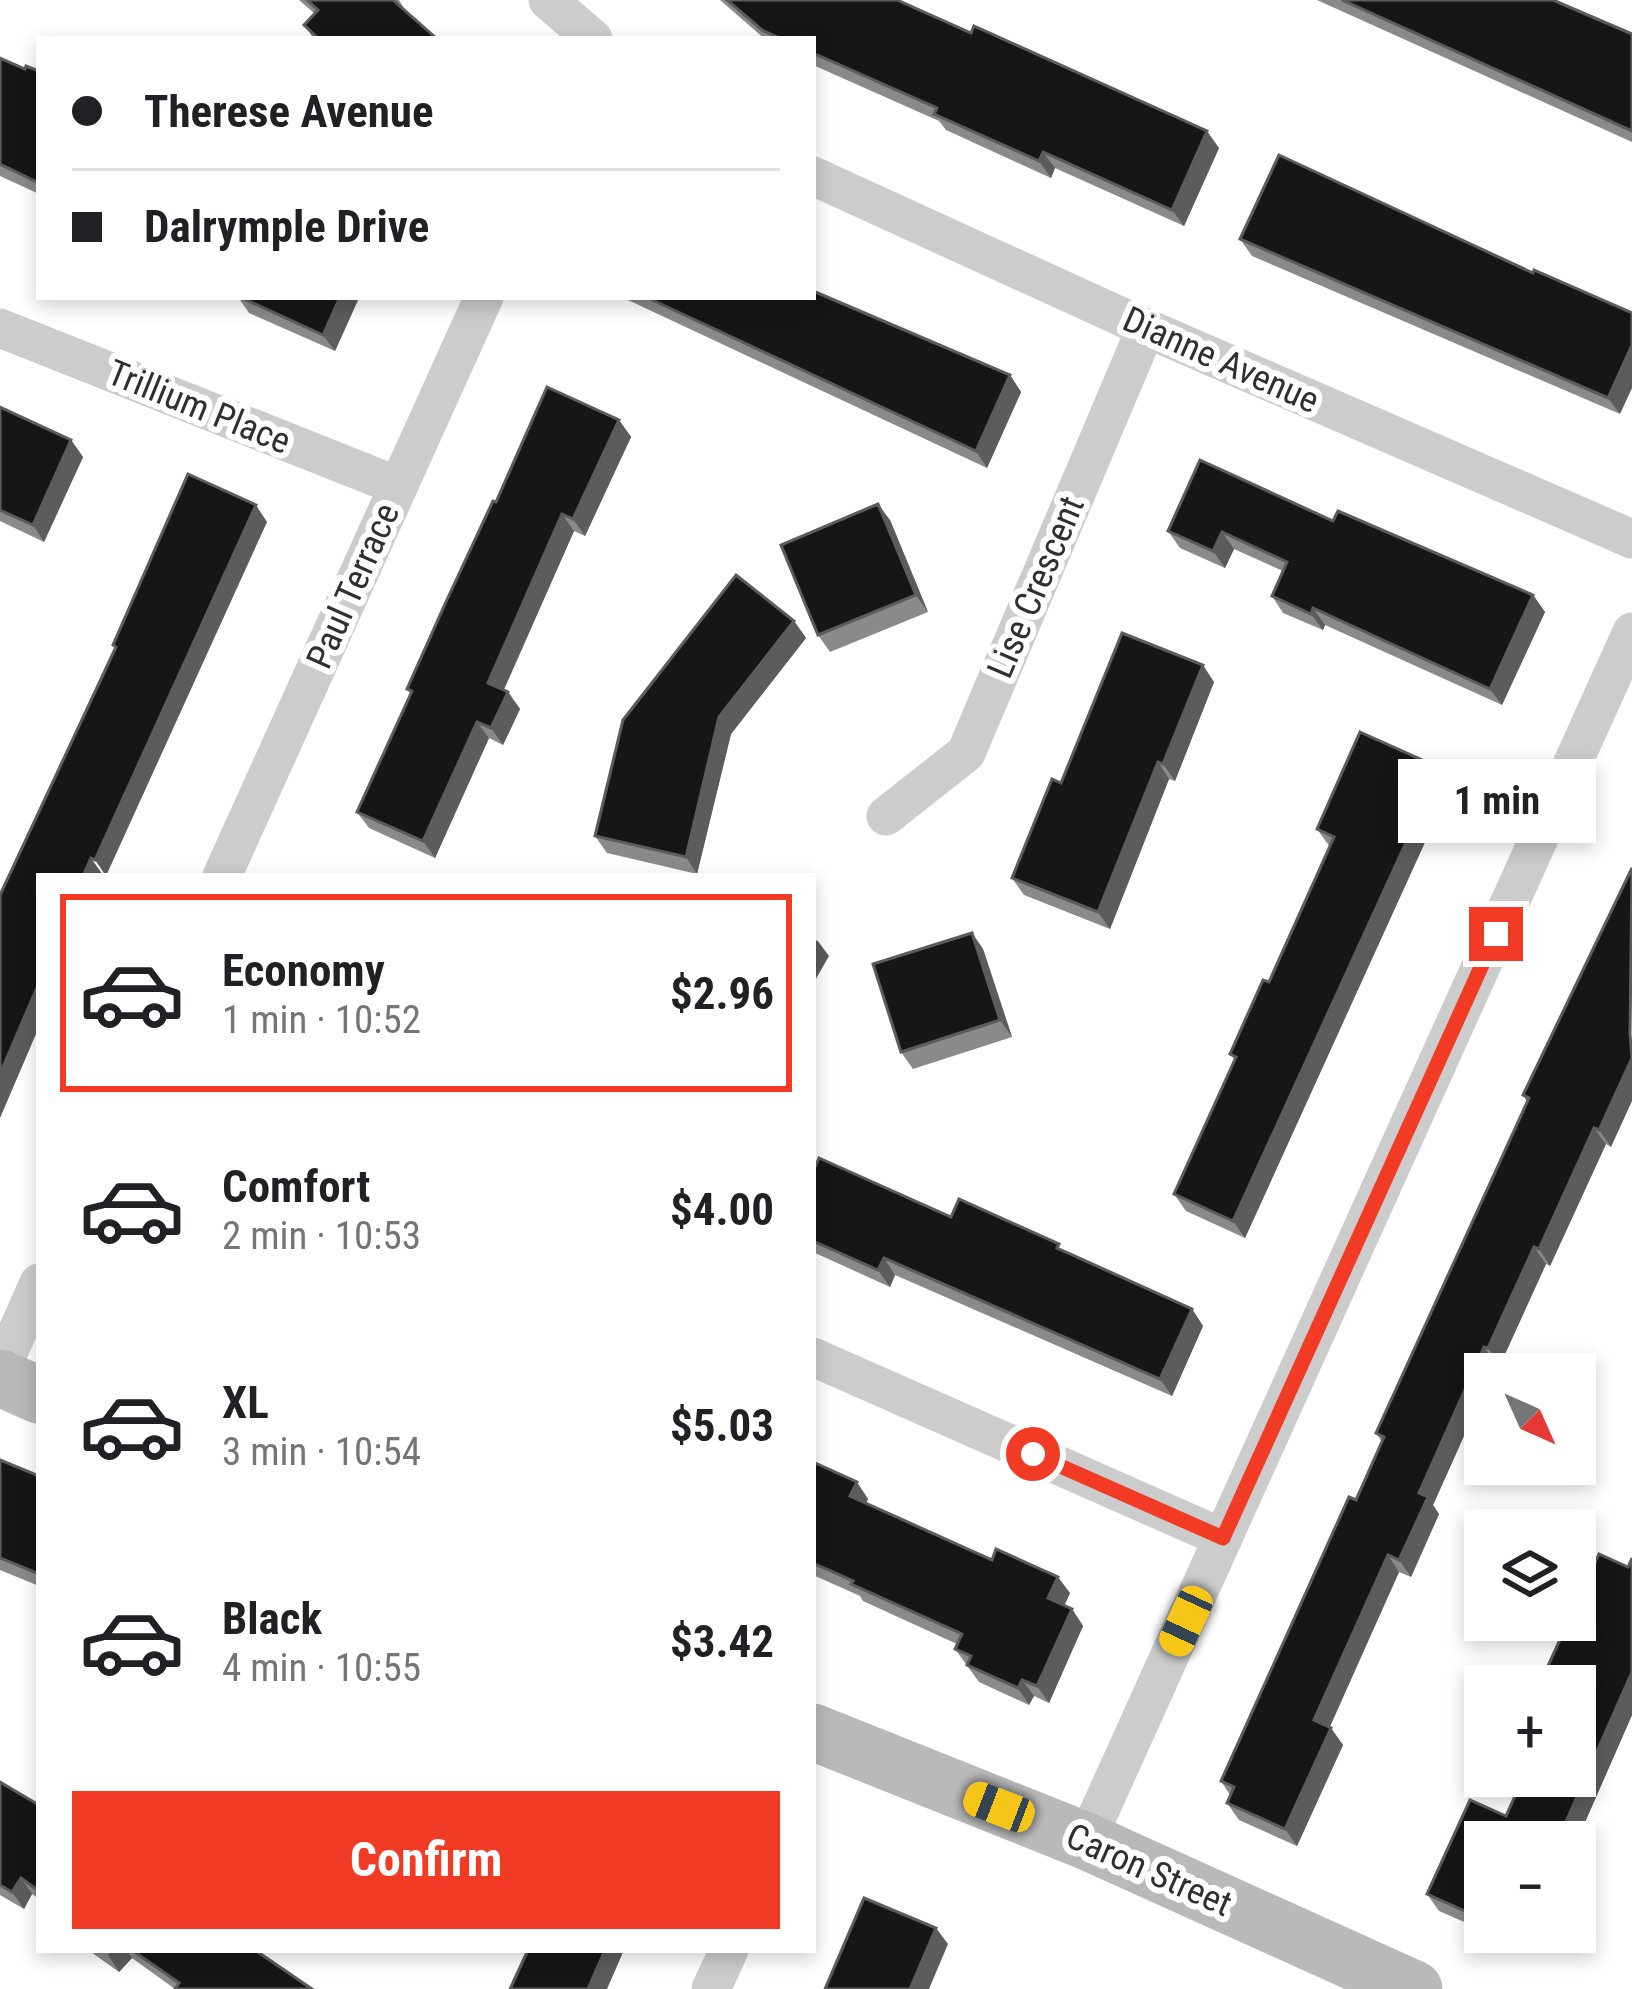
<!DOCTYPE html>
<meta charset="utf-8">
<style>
:root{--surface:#fff;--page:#f6f6f6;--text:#202124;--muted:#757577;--line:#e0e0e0;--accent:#f23b24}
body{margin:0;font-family:"Roboto Condensed",sans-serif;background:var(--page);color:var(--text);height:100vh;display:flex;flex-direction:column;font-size:45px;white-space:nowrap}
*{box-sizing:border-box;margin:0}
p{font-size:39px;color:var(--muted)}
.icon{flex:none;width:66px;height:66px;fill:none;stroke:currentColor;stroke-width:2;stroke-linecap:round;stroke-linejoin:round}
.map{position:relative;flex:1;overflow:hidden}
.drawer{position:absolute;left:36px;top:873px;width:780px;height:1080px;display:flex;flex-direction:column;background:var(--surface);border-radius:0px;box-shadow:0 6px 18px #0003}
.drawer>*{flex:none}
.guide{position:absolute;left:36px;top:36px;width:780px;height:264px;border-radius:0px;box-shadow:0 6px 18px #0003;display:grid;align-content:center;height:264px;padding:0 36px;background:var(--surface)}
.needle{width:78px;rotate:135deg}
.buttons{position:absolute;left:1464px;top:1353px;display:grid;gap:24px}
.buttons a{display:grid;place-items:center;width:132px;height:132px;border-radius:0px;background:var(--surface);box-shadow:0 6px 18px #0003;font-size:60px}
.end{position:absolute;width:54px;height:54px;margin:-27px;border:15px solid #f23b24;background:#fff;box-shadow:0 0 0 6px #fff}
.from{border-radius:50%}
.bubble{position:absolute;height:84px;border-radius:0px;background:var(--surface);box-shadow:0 6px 18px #0003;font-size:39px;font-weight:700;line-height:84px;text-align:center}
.car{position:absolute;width:36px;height:72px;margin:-36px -18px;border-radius:15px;box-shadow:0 0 9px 3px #0007;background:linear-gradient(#f5c518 24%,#345 0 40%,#f5c518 0 76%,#345 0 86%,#f5c518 0)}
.guide b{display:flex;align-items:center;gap:42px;height:114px;font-size:45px}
.guide b+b{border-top:3px solid var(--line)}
.guide i{width:30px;height:30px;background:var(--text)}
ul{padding:21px 0 0;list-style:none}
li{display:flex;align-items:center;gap:36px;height:198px;margin:0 24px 18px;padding:0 12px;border:6px solid transparent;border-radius:0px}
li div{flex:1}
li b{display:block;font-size:45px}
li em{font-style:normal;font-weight:700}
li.on{border-color:var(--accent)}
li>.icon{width:108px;height:108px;stroke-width:1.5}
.action{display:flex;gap:24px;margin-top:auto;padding:24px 36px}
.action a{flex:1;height:138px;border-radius:0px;background:var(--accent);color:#fff;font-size:48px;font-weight:700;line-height:138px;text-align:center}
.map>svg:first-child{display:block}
</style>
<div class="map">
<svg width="1632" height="1989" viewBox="0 0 1632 1989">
<rect width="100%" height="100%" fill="#fff"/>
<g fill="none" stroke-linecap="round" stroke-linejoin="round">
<!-- street -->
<g stroke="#ccc" stroke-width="39">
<path d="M548,0L593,39"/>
<path d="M813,176L1146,328L1632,539"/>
<path d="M0,328L398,486"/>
<path d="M886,816L966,753L1146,328"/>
<path d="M222,876L484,297"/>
<path d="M813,1357L1223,1538"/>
<path d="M0,1371L39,1283"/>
<path d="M1086,1841L1632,632"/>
<path d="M711,1989L729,1950"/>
</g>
<!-- secondary -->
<g stroke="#b9b9b9" stroke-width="57">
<path d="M0,1378L39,1395"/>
<path d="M813,1732L1086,1841L1414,1989"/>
</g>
</g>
<!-- wall -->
<g fill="#8a8a8a">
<path d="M299,0H399L405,10L437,39H314L304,25L315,14Z"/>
<path d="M720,0H897L1219,148L1184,226L1055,168L1051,178L946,130L939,121L813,65V39H765Z"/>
<path d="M1317,0H1553L1632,34V142Z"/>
<path d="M0,58L25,69L39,71V194L0,176Z"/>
<path d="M1240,239L1533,273L1620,414L1252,256Z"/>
<path d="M238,297H356L358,300L335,351L249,313Z"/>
<path d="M626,297H813L1010,375L1021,392L987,468L628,300Z"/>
<path d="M0,407L71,440L83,457L44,542L0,521Z"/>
<path d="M619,420L631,437L585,536L574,531L504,690L508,692L520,709L503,745L489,738L435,858L369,828L357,812L411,694L407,689L496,502Z"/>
<path d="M890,520L928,612L830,652L818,635Z"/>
<path d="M1333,521L1533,595L1545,612L1502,705L1325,625L1323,630L1283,613L1272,596L1283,571L1234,549L1225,568L1180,548L1168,531Z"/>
<path d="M794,621L806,638L731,734L697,874L607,853L595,836Z"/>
<path d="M1214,682L1175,781L1169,779L1110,929L1024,895L1012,878L1061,783Z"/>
<path d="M1440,768L1451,785L1245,1238L1186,1211L1174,1194L1235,1060L1230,1054L1269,982L1330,847L1317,829Z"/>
<path d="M1622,889L1611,1147L1606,1144L1550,1266L1546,1264L1500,1365L1496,1363L1491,1374H1485V1389L1433,1505L1439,1514L1411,1577L1399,1572L1330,1727L1343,1745L1297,1846L1239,1820L1227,1803L1230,1795L1221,1781L1382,1442L1376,1433L1527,1102L1523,1095Z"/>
<path d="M972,933L983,949L1012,1037L913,1069L901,1052Z"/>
<path d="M813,1172L951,1217L1065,1252L1192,1309L1203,1326L1172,1396L895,1275L890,1287L813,1252Z"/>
<path d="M0,1460L39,1476V1586L0,1570Z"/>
<path d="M813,1462L868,1499L866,1503L1070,1593L1064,1606L1072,1609L1083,1626L1049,1703L1034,1696L1029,1705L979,1682L955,1649L957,1644L863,1601L860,1596L813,1575Z"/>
<path d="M1569,1620L1632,1715L1575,1845V1842H1485V1931L1439,1911L1427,1894L1506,1816L1575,1686L1559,1685L1547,1668Z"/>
<path d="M0,1782L39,1805V1899L32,1894L24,1909L0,1895Z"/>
<path d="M88,1950H255L175,1989L132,1958L119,1972Z"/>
</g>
<!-- shaded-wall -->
<g fill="#5c5c5c">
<path d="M1207,131L1219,148L1184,226L1172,210Z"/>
<path d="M1043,152L1055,168L1051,178L1039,161Z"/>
<path d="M340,297H356L358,300L335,351L323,335Z"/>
<path d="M1632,345V388L1620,414L1608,398Z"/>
<path d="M1010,375L1021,392L987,468L976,451Z"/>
<path d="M619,420L631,437L585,536L573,519Z"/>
<path d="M71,440L83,457L44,542L33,525Z"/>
<path d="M878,504L890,520L928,612L916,595Z"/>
<path d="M256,505L267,522L106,876L95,860Z"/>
<path d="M562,514L574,531L499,700L488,683Z"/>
<path d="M1222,532L1234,549L1225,568L1213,551Z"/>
<path d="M1533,595L1545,612L1502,705L1490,689Z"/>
<path d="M1313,608L1325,625L1323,630L1311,614Z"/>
<path d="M794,621L806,638L731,734L697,874L686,857L719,717Z"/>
<path d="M1203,665L1214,682L1175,781L1163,764Z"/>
<path d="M508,692L520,709L503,745L491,728Z"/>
<path d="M477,722L489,738L435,858L423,841Z"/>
<path d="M1158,762L1169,779L1110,929L1098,912Z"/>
<path d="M1440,768L1451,785L1245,1238L1233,1221Z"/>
<path d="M91,858L103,875V876H83Z"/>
<path d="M972,933L983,949L1012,1037L1000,1020Z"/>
<path d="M817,940L829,956L813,984V946Z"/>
<path d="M39,983V1027L0,1118V1074Z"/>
<path d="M1632,1058V1101L1611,1147L1599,1130Z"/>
<path d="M1594,1128L1606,1144L1550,1266L1539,1249Z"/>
<path d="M1534,1247L1546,1264L1500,1365L1488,1348Z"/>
<path d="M884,1258L895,1275L890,1287L878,1270Z"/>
<path d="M1192,1309L1203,1326L1172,1396L1160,1379Z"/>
<path d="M1484,1347L1496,1363L1491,1374H1485V1389L1433,1505L1439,1514L1411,1577L1399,1560L1419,1493Z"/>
<path d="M857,1482L868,1499L862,1513L850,1496Z"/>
<path d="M1388,1555L1399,1572L1325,1737L1314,1720Z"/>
<path d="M1058,1577L1070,1593L1060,1615L1048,1598Z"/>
<path d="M1072,1609L1083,1626L1049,1703L1037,1686Z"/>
<path d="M1632,1672V1715L1575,1845V1842H1557Z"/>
<path d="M1022,1680L1034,1696L1029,1705L1018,1688Z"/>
<path d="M1331,1728L1343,1745L1297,1846L1285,1829Z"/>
<path d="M21,1878L32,1894L24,1909L12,1892Z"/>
<path d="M936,1928L948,1944L929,1989H910Z"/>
<path d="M112,1950H126L132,1958L119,1972L108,1955Z"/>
<path d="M605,1950H624L607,1989H588Z"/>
</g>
<!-- building -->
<g fill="#161616" stroke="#5c5c5c" stroke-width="3">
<path d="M307,0H393L437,39H319L304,25L318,10Z"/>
<path d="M727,0H897L971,33L974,26L1207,131L1172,210L1043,152L1039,161L934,114L937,108L813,53V39H782L762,30Z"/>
<path d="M1342,0H1553L1632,34V131Z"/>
<path d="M0,58L25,69L26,66L39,71V183L0,164Z"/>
<path d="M1279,155L1533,273L1534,270L1632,313V345L1608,398L1240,239Z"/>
<path d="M813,291L1010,375L976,451L646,297H813Z"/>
<path d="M240,297H340L323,335Z"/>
<path d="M547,387L619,420L573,519L562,514L488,683L508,692L491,728L477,722L423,841L357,812L412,691L407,689L445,604L493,501L496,502Z"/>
<path d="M0,407L71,440L33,525L0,510Z"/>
<path d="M1200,460L1333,521L1338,511L1533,595L1490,689L1313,608L1311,614L1272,596L1287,562L1222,532L1213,551L1168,531Z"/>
<path d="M188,474L256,505L95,860L91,858L83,876H39V983L0,1074V895L116,647L113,645Z"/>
<path d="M878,504L916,595L818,635L781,545Z"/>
<path d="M736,575L794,621L719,717L686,857L595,836L623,720Z"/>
<path d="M1122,633L1203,665L1163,764L1158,762L1098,912L1012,878L1052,779L1061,783Z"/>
<path d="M1360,732L1440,768L1233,1221L1174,1194L1236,1057L1230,1054L1263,980L1269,982L1334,837L1317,829Z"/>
<path d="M1632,868L1630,1034L1632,1058L1599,1130L1594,1128L1539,1249L1534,1247L1488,1348L1484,1347L1419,1493L1428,1497L1399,1560L1388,1555L1314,1720L1331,1728L1285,1829L1227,1803L1234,1787L1221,1781L1349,1497L1356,1500L1384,1437L1376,1433L1529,1098L1523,1095Z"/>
<path d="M972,933L1000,1020L901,1052L873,964Z"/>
<path d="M819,1158L951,1217L959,1199L1059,1244L1057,1248L1192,1309L1160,1379L884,1258L878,1270L813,1241V1172Z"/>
<path d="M0,1460L39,1476V1574L0,1558Z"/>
<path d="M813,1462L857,1482L850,1496L992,1560L996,1549L1058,1577L1048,1598L1072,1609L1037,1686L1022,1680L1018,1688L967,1665L971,1656L955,1649L962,1634L851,1584L853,1581L813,1563Z"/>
<path d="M1599,1554L1628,1567L1632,1558V1672L1557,1842H1485V1920L1427,1894L1470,1800L1506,1816L1524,1776H1575V1686H1565L1569,1678L1547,1668L1569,1620H1575V1607Z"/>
<path d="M0,1782L39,1805V1891L21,1878L12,1892L0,1885Z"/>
<path d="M864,1898L936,1928L910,1989H825Z"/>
<path d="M132,1950H255L312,1989H175L179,1983Z"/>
<path d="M528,1950H605L588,1989H510Z"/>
</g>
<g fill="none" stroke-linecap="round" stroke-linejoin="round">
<!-- route -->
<path stroke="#f23b24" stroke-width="15" d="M1033,1454L1223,1538L1496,934"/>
</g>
<g text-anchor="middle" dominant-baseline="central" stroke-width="12" stroke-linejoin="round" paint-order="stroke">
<!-- street labels -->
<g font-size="36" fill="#2f2f2f" stroke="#fff">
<text transform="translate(1221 360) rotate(24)">Dianne Avenue</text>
<text transform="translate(199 407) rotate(22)">Trillium Place</text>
<text transform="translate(353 586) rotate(-66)">Paul Terrace</text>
<text transform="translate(1036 587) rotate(-67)">Lise Crescent</text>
<text transform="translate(1149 1870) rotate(24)">Caron Street</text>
</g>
</g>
</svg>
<div class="buttons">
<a><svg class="needle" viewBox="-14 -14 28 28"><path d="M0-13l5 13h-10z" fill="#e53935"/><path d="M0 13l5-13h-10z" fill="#757577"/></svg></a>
<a><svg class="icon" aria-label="layers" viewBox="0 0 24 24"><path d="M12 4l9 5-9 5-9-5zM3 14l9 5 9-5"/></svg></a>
<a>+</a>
<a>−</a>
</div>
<i class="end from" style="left:1033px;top:1454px"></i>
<i class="end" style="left:1496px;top:934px"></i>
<div class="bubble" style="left:1398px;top:759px;width:198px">1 min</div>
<i class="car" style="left:1186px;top:1621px;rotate:205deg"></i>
<i class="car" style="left:999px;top:1807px;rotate:291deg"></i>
<div class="guide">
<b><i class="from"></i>Therese Avenue</b>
<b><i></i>Dalrymple Drive</b>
</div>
<section class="drawer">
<ul>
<li class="on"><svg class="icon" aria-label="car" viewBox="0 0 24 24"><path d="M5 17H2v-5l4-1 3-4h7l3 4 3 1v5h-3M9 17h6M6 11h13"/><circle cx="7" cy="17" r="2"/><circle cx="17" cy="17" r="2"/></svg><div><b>Economy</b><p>1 min · 10:52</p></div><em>$2.96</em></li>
<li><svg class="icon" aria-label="car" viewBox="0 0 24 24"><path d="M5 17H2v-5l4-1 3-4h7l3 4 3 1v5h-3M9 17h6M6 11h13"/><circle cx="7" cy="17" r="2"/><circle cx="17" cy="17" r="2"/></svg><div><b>Comfort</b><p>2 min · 10:53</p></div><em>$4.00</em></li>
<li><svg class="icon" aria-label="car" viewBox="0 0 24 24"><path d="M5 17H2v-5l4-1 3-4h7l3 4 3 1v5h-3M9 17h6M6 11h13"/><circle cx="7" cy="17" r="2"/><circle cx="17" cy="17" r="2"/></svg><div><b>XL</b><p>3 min · 10:54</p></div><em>$5.03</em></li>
<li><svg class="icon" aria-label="car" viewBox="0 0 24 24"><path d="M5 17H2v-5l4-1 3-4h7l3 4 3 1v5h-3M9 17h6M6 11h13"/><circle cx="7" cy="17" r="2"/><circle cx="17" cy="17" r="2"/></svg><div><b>Black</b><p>4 min · 10:55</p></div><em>$3.42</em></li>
</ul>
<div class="action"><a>Confirm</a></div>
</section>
</div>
